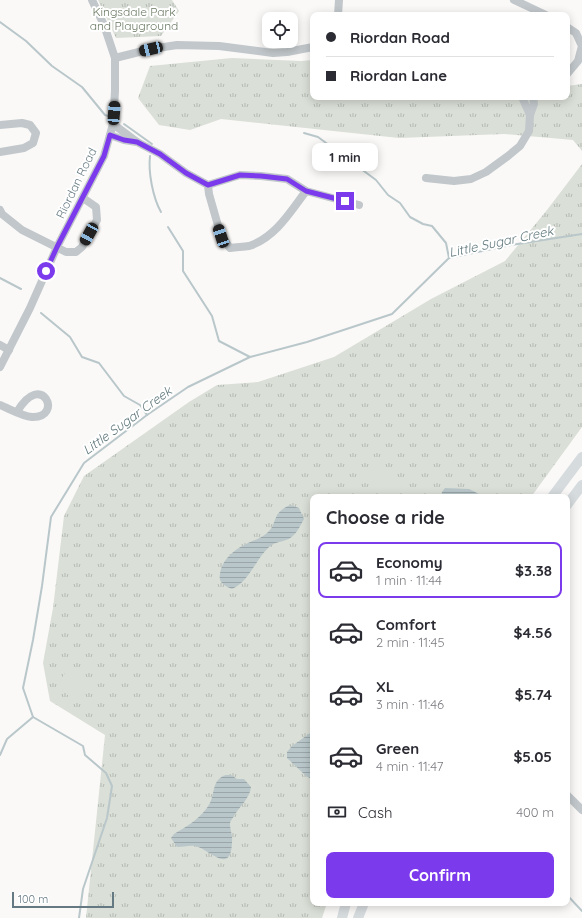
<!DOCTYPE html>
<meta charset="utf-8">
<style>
:root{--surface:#fff;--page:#f7f7f7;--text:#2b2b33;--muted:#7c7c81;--line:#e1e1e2;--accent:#7c3aed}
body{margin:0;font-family:Quicksand,sans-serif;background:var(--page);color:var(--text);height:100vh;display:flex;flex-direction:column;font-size:15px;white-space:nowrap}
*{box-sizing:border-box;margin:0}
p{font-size:13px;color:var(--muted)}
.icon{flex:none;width:22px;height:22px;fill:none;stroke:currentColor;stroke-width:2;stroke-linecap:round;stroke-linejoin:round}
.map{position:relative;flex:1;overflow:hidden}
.sheet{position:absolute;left:310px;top:494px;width:260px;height:412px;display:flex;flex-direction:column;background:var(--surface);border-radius:8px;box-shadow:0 2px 10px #0003}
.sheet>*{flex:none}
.guide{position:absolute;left:310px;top:12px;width:260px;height:88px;border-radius:8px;box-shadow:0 2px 10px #0003;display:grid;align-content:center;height:88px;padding:0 16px;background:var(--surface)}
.fabs{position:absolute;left:262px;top:12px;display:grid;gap:8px}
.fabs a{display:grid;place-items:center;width:36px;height:36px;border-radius:8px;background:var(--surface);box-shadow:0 2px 10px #0003;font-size:20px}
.scale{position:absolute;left:12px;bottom:10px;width:102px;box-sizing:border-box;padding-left:4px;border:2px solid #657982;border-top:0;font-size:11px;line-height:14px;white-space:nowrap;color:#657982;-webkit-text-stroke:3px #fff;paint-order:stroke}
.end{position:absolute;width:18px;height:18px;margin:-9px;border:5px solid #7c3aed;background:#fff;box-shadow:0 0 0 2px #fff}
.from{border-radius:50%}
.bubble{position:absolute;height:28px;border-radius:8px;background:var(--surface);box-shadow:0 2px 10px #0003;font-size:13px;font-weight:800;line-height:28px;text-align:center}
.car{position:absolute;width:12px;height:24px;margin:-12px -6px;border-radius:5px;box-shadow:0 0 3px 1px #0007;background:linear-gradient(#222 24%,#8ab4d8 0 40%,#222 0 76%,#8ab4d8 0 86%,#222 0)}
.guide b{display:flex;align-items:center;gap:14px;height:38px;font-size:15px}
.guide b+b{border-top:1px solid var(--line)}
.guide i{width:10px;height:10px;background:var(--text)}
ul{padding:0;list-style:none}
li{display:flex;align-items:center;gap:12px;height:56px;margin:0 8px 6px;padding:0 8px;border:2px solid transparent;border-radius:8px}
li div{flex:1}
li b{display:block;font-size:15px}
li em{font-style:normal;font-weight:800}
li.active{border-color:var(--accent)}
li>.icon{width:36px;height:36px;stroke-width:1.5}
h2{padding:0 16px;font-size:18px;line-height:48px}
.pay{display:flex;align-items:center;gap:10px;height:44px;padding:0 16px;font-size:15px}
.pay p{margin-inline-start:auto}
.cta{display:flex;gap:8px;margin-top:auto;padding:8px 16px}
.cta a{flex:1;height:46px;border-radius:8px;background:var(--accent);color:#fff;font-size:16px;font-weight:800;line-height:46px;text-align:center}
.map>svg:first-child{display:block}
</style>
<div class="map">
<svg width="582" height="918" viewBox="0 0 582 918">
<defs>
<pattern id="grass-tufts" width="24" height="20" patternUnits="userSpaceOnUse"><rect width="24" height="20" fill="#dadfd7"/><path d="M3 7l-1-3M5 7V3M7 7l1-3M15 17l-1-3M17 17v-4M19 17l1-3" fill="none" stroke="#b4bab4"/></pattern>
<pattern id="water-rules" width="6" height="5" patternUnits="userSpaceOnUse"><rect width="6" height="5" fill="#b9c7ca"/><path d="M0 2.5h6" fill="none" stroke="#9aa6a9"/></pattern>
</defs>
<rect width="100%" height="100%" fill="#faf9f8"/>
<!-- grass -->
<g fill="url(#grass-tufts)">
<path d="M98,0H172L179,11L161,36L116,38Z"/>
<path d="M232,58L301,61L313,60V97H470L479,100L497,97H567V86L582,84V151L573,140L504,134L399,138L221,119L190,130L159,125L138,98L150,66Z"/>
<path d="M582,164V427L531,497H313V903H327L322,918H86L105,735L50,701L43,663L53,608L64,516L84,476L189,402L217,385L258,382L334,357L431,299L505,261L547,210Z"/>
</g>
<!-- pitch -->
<g fill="#dadfd7">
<path d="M378,470L384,471L400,479C406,497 388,495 377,492C372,484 368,476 378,470Z"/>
<path d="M74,668C87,668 85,684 83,693L77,698C59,698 55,672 74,668Z"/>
</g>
<!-- water -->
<g fill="url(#water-rules)">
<path d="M445,488L469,489L485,497H441L442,492Z"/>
<path d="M290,505L299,508L304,519C300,526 295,538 286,540C280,542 273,543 269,547C255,560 249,582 232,589C225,586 218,583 220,574C222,559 235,549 248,543C254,540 262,538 267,533C278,524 271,513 290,505Z"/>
<path d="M313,731V778L312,779L306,776L287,758V752L292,746Z"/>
<path d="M226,775H231L237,779H244L251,787C250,798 240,806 234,816C233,818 230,821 230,824C230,830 233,836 232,842C231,877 208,848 195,846C189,845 183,847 177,847L171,838L174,834C187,826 202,818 210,803C215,793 212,779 226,775Z"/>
</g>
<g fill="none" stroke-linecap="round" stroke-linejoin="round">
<!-- stream -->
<g stroke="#b9c7ca" stroke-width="2">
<path d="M0,22L26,41L52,66L82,87L105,115L108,116"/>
<path d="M124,124L152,144"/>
<path d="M304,133L318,137L376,180L388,195L400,203L410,217L423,224L432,226L446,243L449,258"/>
<path d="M150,156C148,172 153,198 161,212"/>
<path d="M168,227L183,251V271L212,316L219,341L250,357"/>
<path d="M0,278L21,289"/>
<path d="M41,313L70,337L82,357L99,363L124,396L140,405L147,415"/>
<path d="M0,755L7,739L33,717"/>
<path d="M567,895L582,911"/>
<path d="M79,918L83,889L107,818L112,786L106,773L85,755L83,746L33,717L23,688L33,640L42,586L51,517L84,463L147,415L188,387L250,357L307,342L392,314L449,258L511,245L582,234"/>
</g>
<!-- minor -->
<g stroke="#c1c7ca" stroke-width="8">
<path d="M514,0L546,15"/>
<path d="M338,15L339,0"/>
<path d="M567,27L576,33L582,46L578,61L567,74"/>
<path d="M115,58L151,49L177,45L219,46L273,53L287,52L313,47"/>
<path d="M522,97L530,115"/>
<path d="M113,124L137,142L160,154L186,173L208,185L240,175L261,176L287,179L306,191L359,205"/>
<path d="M0,125L22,123L30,125L36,133L33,143L24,148L0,152"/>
<path d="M110,135L124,140L137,142"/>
<path d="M426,178L454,181L471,179L486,172L508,156L520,146L529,131L530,115L534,104L533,97"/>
<path d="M208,185L209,194L221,236L230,248C236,247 243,247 249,246C275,238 291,211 306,191"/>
<path d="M0,210L2,214L22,230L66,252H76L82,247L97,220L96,207L83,198"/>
<path d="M0,345L9,350"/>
<path d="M0,367L30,308L57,247L104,156L113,124L115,91V58L104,25L92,0"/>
<path d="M0,405C10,409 22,416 32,417C64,418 42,369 17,412"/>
<path d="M567,795L582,810"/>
</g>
<!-- major -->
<g stroke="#d6dbde" stroke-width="10">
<path d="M552,497L582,457"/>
<path d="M567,505L582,485"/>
<path d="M342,918L346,903"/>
<path d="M358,918L364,903"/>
</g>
</g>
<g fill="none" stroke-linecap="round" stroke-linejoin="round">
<!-- route -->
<path stroke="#7c3aed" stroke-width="5" d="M46,271L57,247L104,156L110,135L124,140L137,142L160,154L186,173L208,185L240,175L261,176L287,179L306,191L345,201"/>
</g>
<g text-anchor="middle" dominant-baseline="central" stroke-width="4" stroke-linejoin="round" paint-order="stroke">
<!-- park labels -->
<g font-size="12" fill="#6b7a64" stroke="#fff">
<text x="134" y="11">Kingsdale Park<tspan x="134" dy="14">and Playground</tspan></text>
</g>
<!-- street labels -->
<g font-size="12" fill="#657982" stroke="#fff">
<text transform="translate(76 183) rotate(-64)">Riordan Road</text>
</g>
<!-- water labels -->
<g font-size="13" font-style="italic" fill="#60787c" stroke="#fff">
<text transform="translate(501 241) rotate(-12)">Little Sugar Creek</text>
<text transform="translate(127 420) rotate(-36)">Little Sugar Creek</text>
</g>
</g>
</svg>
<div class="fabs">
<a><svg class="icon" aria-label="locate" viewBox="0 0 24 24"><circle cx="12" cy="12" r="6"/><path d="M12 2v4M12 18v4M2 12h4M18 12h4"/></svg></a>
</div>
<div class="scale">100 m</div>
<i class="end from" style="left:46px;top:271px"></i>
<i class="end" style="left:345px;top:201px"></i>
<div class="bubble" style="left:312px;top:143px;width:66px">1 min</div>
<i class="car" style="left:151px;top:49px;rotate:257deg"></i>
<i class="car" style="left:114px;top:113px;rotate:4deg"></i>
<i class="car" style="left:89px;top:234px;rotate:209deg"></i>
<i class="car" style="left:221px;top:236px;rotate:342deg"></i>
<div class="guide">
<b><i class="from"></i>Riordan Road</b>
<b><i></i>Riordan Lane</b>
</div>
<section class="sheet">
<h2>Choose a ride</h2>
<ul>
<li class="active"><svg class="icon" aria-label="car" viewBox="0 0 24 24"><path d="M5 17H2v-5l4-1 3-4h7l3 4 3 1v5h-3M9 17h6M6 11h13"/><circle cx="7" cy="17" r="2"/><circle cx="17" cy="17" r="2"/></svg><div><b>Economy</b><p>1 min · 11:44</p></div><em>$3.38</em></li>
<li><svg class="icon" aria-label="car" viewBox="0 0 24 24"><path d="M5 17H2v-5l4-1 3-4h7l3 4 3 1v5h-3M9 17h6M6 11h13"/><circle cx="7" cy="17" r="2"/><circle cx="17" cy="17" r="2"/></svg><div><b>Comfort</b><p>2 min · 11:45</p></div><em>$4.56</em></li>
<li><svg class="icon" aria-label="car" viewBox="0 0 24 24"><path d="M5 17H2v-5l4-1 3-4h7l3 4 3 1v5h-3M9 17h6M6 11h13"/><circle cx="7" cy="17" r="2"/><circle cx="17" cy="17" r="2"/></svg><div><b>XL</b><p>3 min · 11:46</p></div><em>$5.74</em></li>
<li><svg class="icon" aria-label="car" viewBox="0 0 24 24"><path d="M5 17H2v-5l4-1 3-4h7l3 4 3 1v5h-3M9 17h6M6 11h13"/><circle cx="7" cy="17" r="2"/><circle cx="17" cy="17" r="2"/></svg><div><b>Green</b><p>4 min · 11:47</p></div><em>$5.05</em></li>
</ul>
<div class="pay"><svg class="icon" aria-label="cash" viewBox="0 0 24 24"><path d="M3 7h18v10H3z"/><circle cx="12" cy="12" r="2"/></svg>Cash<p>400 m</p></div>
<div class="cta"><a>Confirm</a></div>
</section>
</div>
